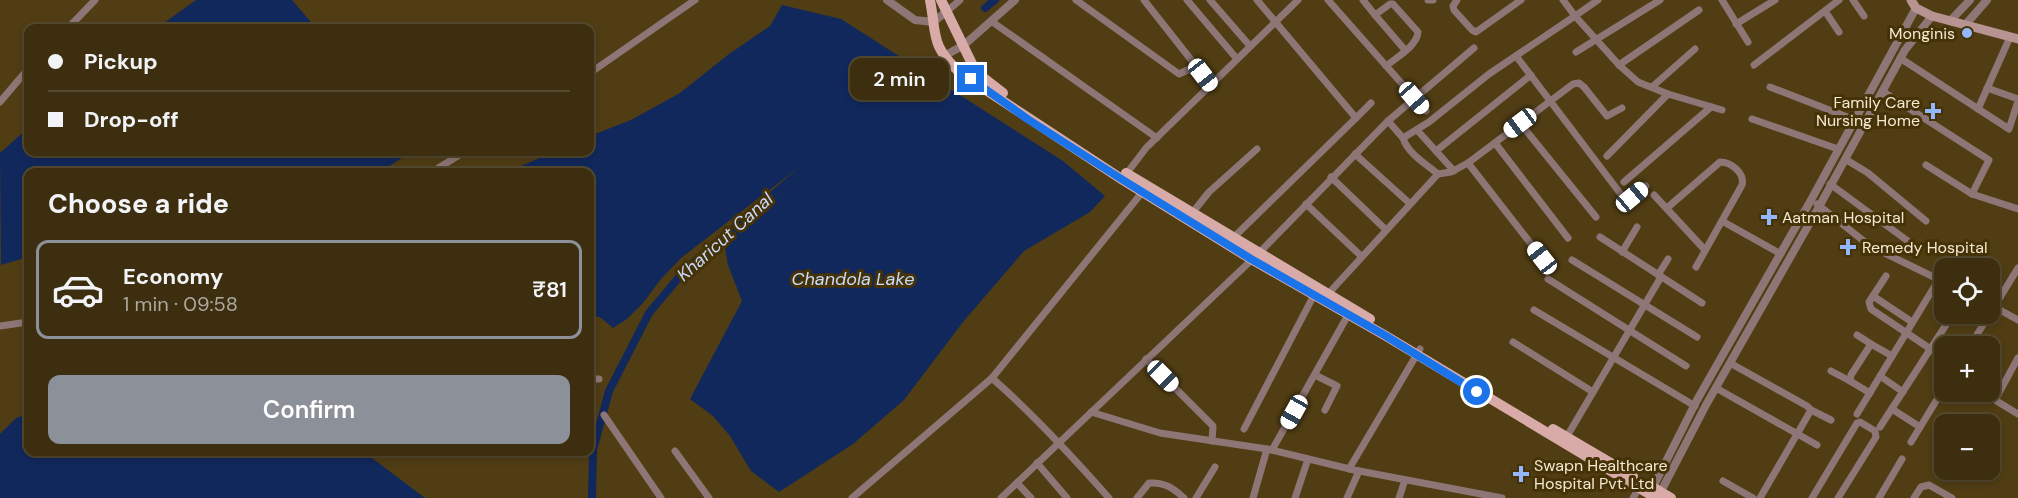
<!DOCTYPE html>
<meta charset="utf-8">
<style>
:root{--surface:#3c2e0f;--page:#473a1d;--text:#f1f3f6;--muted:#aca89e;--line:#554a2f;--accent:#8c9099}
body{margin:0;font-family:"DM Sans",sans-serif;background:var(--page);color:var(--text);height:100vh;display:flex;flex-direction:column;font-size:22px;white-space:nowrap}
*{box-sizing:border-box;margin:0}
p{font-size:20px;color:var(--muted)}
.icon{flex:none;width:33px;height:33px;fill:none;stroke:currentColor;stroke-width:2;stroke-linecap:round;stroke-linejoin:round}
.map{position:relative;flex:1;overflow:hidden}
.drawer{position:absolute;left:24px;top:168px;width:570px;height:288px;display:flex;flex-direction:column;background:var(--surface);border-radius:12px;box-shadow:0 3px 9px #0003,0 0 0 2px var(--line)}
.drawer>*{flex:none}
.banner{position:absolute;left:24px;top:24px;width:570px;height:132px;border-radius:12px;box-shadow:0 3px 9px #0003,0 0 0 2px var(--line);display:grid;align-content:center;height:132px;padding:0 24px;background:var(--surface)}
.fabs{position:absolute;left:1934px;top:258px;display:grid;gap:12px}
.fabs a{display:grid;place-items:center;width:66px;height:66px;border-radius:12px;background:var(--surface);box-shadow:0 3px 9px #0003,0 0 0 2px var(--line);font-size:30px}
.end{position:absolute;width:27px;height:27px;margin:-14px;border:8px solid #1a73e8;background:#fff;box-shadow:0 0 0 3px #fff}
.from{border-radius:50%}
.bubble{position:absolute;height:42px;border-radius:12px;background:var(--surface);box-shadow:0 3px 9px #0003,0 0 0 2px var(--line);font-size:20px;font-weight:600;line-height:42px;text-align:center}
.car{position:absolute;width:18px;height:36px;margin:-18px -9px;border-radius:8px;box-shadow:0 0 4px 2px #0007;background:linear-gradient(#fff 24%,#345 0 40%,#fff 0 76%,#345 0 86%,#fff 0)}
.banner b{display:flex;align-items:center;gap:21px;height:57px;font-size:22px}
.banner b+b{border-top:2px solid var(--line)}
.banner i{width:15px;height:15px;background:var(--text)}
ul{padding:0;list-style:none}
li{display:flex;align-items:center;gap:18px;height:99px;margin:0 12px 9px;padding:0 12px;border:3px solid transparent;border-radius:12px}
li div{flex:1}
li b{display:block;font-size:22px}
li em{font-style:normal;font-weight:600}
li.active{border-color:var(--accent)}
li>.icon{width:54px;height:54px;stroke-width:1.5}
h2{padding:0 24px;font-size:27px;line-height:72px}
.button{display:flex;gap:12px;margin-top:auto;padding:12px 24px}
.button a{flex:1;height:69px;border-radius:12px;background:var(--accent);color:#fff;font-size:24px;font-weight:600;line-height:69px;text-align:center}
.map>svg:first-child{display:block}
</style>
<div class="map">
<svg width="2018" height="498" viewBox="0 0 2018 498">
<rect width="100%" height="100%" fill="#503d14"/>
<!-- water -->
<g fill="#11285c">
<path d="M196,0H292L316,28H157Z"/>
<path d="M782,5L841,19L1063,161L1105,196L1090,212L1024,251L963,322L904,400L853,444L779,492L751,471L730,436L713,416L690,399L742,301L728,265L725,248L737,231L811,167L807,161L681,258L661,279L643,303L627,319L613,328L600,317H590V172H507L554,152H590V136L631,120L680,93L729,54L770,26Z"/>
<path d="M28,128V152H411L380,172H28V257L1,265L0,153Z"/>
<path d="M28,414V452H364L425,498H0V434L16,418Z"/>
</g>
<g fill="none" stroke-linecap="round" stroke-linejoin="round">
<!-- canal -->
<g stroke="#11285c" stroke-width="8">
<path d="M985,8L995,0"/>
<path d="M912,75L929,61"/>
<path d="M592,498L593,450L609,391L649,313L686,269L816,158"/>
</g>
<!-- minor -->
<g stroke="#8d7675" stroke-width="7">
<path d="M1076,0L1179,74L1196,66"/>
<path d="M1144,0L1211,85"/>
<path d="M1187,0L1237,59"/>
<path d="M1210,0L1250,46"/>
<path d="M1328,0L1426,111"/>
<path d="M1363,0L1375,15L1390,4H1393L1418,32C1417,46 1397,57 1386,66"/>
<path d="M1428,0H1433"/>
<path d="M1457,0L1453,6L1454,10L1472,30L1476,32L1521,0"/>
<path d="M1598,0L1575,16L1619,65L1638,82L1668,94L1722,110"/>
<path d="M1722,0L1748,42"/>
<path d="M1853,0L1864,16"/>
<path d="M1825,11L1839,32"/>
<path d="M946,12L960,0"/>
<path d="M1375,15L1405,50"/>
<path d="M991,21L1157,138"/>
<path d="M1736,24L1775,0"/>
<path d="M68,28L95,0"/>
<path d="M1576,52L1660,0"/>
<path d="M1516,56L1623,197L1627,200L1646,186"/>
<path d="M1900,58L2009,129L2018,101"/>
<path d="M1619,65L1699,10"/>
<path d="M1754,65L1839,0"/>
<path d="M590,73L695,0"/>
<path d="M1652,87L1695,49"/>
<path d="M1770,87L1855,120"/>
<path d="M1987,88L2018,99"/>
<path d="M1882,91L1989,160L1972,194"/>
<path d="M0,102L28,69"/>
<path d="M1978,109L2010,37"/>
<path d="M1356,118L1371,103"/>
<path d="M1752,119L1838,149"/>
<path d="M1388,121L1474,48"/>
<path d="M1520,123L1596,217"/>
<path d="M1417,130L1454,171"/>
<path d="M1403,138C1408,154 1426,164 1438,174L1451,172L1468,163L1573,84L1579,83L1584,87L1607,116L1622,108"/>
<path d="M1495,143L1568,238"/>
<path d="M1436,151L1531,75"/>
<path d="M1355,154L1407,201"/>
<path d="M1607,156L1668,94"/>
<path d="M1845,159L1868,173L1926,221"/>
<path d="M1468,163L1542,258"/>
<path d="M1926,165L1972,194L2018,209"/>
<path d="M432,172L464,152"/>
<path d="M1127,173L1146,148L1298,0"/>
<path d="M1331,177L1383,227"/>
<path d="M1624,182L1711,107"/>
<path d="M1830,184L1916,247"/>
<path d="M1654,195L1705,250"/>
<path d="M1306,204L1359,254"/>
<path d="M1817,204L1870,246L1944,282"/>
<path d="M1667,208L1720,162C1731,162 1745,173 1742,185L1696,267"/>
<path d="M1193,212L1209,192L1257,149"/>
<path d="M1722,221L1781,254"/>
<path d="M1234,237L1356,118L1257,0"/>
<path d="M1600,237L1702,303"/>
<path d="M1622,252L1637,227"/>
<path d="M1572,260L1697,337"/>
<path d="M1658,275L1668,259"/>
<path d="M1886,276L1869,302L1871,309L1944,358"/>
<path d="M1548,279L1686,366"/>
<path d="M1328,294L1438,174"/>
<path d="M1873,296L1912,322"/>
<path d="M1989,304L2018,320"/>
<path d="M1534,310L1695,406"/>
<path d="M0,326L28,322"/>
<path d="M1857,335L1871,344"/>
<path d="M1513,342L1593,392"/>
<path d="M1970,346L2018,268"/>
<path d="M2018,358L1995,400L2018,414"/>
<path d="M1146,359L1213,426L1212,441"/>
<path d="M1730,363L1807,406L1811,410L1760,498"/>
<path d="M1831,371L1850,381"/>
<path d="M1315,375L1337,386L1325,410"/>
<path d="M1880,376L1903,392"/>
<path d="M992,378C1034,415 1072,456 1109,498"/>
<path d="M590,379H599"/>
<path d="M1716,388L1817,445"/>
<path d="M1959,392L1963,394"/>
<path d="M1870,393L1850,381L1851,375L1871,344L1892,356"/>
<path d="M1892,409L1920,427"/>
<path d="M1811,410L1831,420"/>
<path d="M1091,412L1160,433L1267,449L1354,470L1502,498"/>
<path d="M1857,414L1939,279"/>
<path d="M604,415L661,498"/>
<path d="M1880,427L1953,314"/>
<path d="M1244,429L1314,295"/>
<path d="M1566,438L1661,277"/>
<path d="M1911,442L1944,388"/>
<path d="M1272,450L1348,315"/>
<path d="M675,451L709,498"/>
<path d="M1037,463L1067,498"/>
<path d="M1349,469L1420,349"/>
<path d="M1723,481L1753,498"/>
<path d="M1017,483L1031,498"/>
<path d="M852,498L992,378L1144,190"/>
<path d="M1001,498L1260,252L1388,121L1403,138L1429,122L1489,74L1575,16L1563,0"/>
<path d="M1137,498L1149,483C1165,482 1173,488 1184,498"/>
<path d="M1196,498L1215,467"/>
<path d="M1253,498L1267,449"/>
<path d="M1295,498L1308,459"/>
<path d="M1347,498L1359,471"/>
<path d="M1399,498L1405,480"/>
<path d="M1633,498L1639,488"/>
<path d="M1812,498L1857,423L1860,422L1875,431L1876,437L1838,498"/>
<path d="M1879,498L1902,459"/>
<path d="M1914,498L1921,487L1929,485L1952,498"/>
</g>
<!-- tertiary -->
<g stroke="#8d7675" stroke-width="8">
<path d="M887,0L915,20L933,22L946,12"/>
<path d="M1951,20L1970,0"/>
<path d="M1966,24L1987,0"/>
<path d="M944,56L964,45L1015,0"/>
<path d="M1651,491L1697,400L1811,200L1916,8"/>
<path d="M1658,497L1706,405L1820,205L1905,50L1932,16"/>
</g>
<!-- secondary -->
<path stroke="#b79492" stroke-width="9" d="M1911,0L1916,8L1932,16L2018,39"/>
<!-- primary -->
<g stroke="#d8aba8" stroke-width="10">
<path d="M930,0C937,37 930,44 960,73L1123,180L1251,259L1386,336L1656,498"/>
<path d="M941,0L976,72L1003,93"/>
<path d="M1126,173L1370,319"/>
<path d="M1553,429L1633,476"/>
<path d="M1649,485L1671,498"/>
</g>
</g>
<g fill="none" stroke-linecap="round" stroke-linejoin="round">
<!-- route -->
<path stroke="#1a73e8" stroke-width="8" d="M971,79L1029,120L1123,180L1251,259L1386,336L1477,392"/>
</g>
<!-- markers -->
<g fill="#93b7fd" stroke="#453207" stroke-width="2">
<circle cx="1967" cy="33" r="6"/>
<path d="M1930 102h6v6h6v6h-6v6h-6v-6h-6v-6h6z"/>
<path d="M1766 208h6v6h6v6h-6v6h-6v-6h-6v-6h6z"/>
<path d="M1845 238h6v6h6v6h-6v6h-6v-6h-6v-6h6z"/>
<path d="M1518 465h6v6h6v6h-6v6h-6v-6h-6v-6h6z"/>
</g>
<g text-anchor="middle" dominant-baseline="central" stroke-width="6" stroke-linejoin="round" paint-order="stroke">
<!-- poi labels -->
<g font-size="16" fill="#f4e9d3" stroke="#453207" text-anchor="start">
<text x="1955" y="33" text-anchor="end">Monginis</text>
<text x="1920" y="102" text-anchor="end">Family Care<tspan x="1920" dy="18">Nursing Home</tspan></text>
<text x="1782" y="217">Aatman Hospital</text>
<text x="1862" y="247">Remedy Hospital</text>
<text x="1534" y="465">Swapn Healthcare<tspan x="1534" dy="18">Hospital Pvt. Ltd</tspan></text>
</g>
<!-- water labels -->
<g font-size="18" font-style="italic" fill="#c9dbfd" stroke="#453207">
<text transform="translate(725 237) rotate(-42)">Kharicut Canal</text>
<text x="853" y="279">Chandola Lake</text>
</g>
</g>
</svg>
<div class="fabs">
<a><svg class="icon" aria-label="locate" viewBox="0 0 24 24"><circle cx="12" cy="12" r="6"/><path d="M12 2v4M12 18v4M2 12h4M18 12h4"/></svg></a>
<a>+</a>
<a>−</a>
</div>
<i class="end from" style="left:1477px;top:392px"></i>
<i class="end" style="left:971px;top:79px"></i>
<div class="bubble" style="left:850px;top:58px;width:99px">2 min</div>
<i class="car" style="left:1203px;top:75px;rotate:142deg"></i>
<i class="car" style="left:1414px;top:98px;rotate:139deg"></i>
<i class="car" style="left:1520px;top:123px;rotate:233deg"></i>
<i class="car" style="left:1632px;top:197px;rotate:50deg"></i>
<i class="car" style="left:1542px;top:258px;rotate:322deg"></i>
<i class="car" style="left:1163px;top:376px;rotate:135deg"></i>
<i class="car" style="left:1294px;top:412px;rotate:209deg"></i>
<div class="banner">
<b><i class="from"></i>Pickup</b>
<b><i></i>Drop-off</b>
</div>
<section class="drawer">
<h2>Choose a ride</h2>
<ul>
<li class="active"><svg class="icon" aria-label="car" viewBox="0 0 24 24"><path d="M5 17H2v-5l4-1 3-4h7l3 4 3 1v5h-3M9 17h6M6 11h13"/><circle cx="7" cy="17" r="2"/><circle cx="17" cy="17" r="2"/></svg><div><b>Economy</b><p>1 min · 09:58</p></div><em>₹81</em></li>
</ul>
<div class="button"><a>Confirm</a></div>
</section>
</div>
